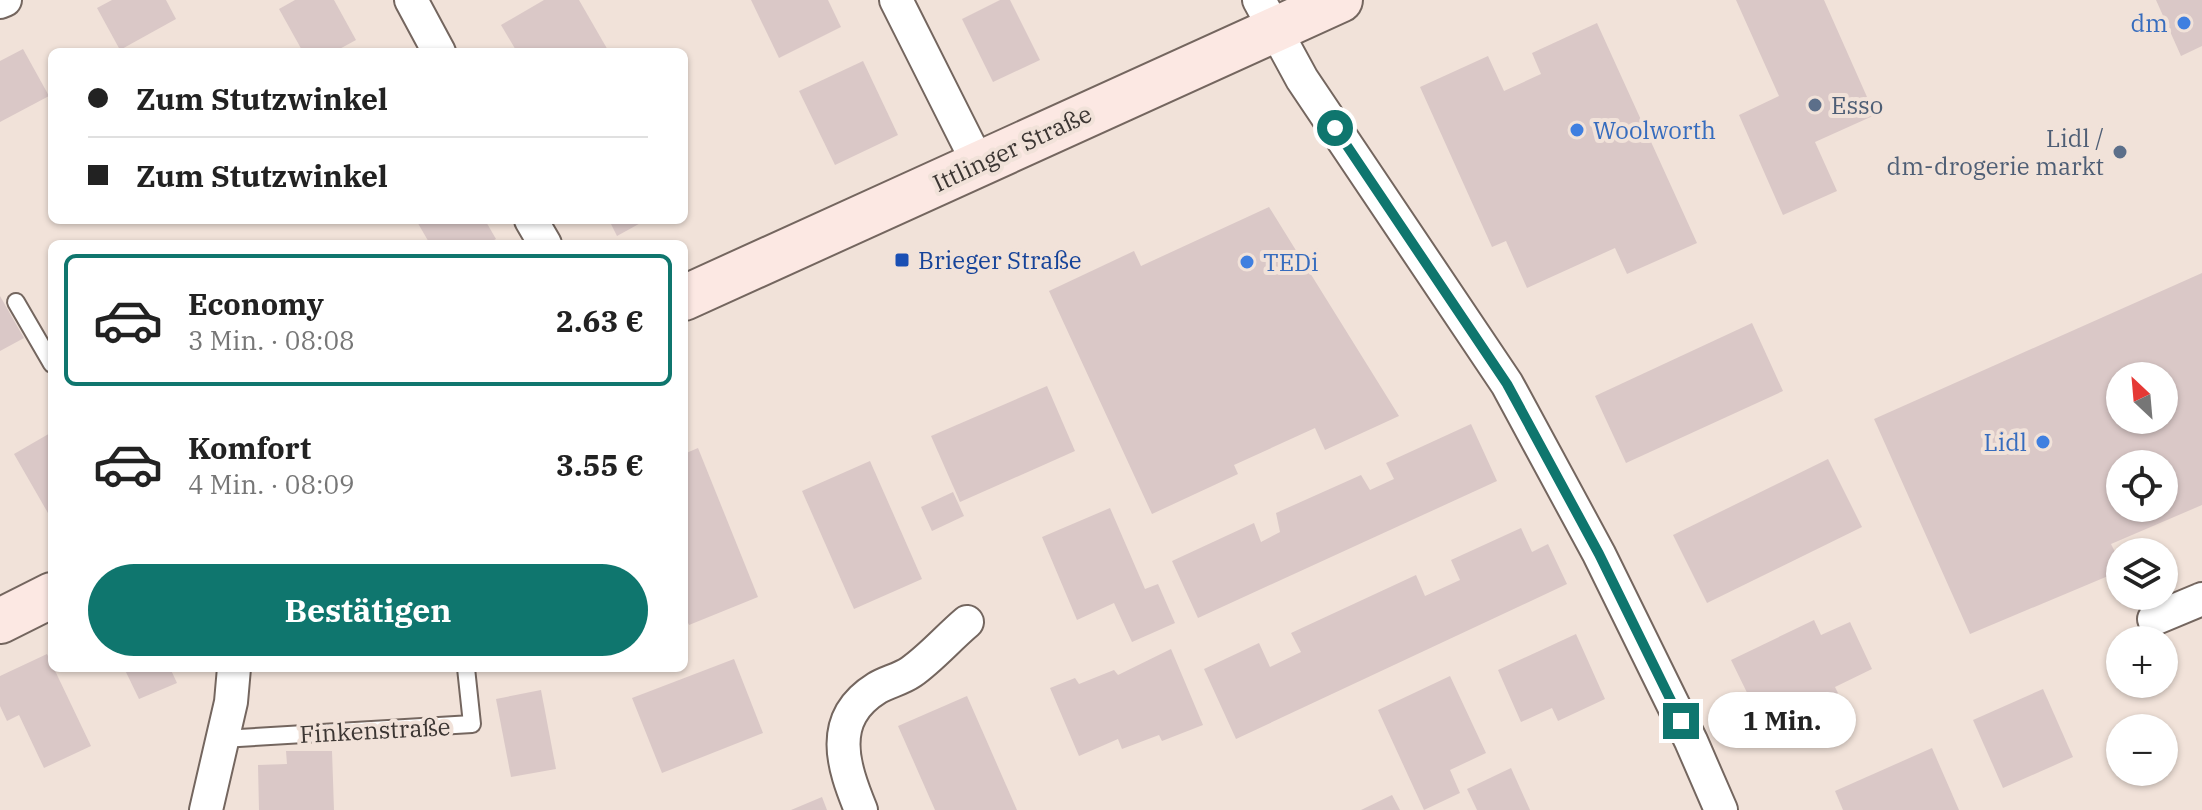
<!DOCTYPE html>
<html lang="de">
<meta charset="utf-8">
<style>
:root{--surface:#fff;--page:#f2f2f2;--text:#222;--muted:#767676;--line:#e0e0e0;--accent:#0f766e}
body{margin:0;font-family:"IBM Plex Serif",serif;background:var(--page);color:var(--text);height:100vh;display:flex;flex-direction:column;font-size:30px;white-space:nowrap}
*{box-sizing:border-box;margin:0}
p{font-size:26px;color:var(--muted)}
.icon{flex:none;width:44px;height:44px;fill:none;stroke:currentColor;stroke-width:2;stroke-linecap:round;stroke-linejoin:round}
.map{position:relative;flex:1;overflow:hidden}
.details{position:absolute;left:48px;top:240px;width:640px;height:432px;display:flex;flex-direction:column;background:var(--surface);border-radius:12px;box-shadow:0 2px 6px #0004}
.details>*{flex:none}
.top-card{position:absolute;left:48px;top:48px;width:640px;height:176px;border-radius:12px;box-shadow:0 2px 6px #0004;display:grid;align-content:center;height:176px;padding:0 40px;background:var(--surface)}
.needle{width:52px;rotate:334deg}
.buttons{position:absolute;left:2106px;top:362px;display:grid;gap:16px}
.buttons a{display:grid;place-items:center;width:72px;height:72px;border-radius:50%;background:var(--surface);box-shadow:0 2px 6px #0004;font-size:40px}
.end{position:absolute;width:36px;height:36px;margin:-18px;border:10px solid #0f766e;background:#fff;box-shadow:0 0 0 4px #fff}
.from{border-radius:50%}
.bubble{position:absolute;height:56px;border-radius:28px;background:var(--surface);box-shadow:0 2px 6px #0004;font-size:26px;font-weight:700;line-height:56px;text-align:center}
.top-card b{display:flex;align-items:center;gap:28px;height:76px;font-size:30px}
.top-card b+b{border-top:2px solid var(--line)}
.top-card i{width:20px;height:20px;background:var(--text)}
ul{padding:14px 0 0;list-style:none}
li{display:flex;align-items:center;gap:24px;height:132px;margin:0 16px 12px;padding:0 24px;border:4px solid transparent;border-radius:12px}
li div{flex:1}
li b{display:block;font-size:30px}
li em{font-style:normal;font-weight:700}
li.selected{border-color:var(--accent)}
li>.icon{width:72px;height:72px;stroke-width:1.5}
.button{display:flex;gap:16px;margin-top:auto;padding:16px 40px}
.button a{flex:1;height:92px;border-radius:48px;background:var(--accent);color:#fff;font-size:32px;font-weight:700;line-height:92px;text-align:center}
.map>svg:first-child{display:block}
</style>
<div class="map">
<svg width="2202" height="810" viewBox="0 0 2202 810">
<rect width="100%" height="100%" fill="#f1e2d9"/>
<!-- building -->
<g fill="#dac8c7" fill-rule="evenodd">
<path d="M112,0H166L176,19L120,50L97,8Z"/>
<path d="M295,0H334L356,40L334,52H303L279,9Z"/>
<path d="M544,0H579L609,52H517L501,25Z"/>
<path d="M751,0H828L841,27L779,58Z"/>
<path d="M1000,0H1010L1040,60L993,82L962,19Z"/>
<path d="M1736,0H1824L1875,115L1815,142L1837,191L1783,215L1739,115L1779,96Z"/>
<path d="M2156,0H2202V46L2181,56Z"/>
<path d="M1597,23L1697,243L1627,274L1615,248L1527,288L1506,241L1492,247L1420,87L1488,56L1504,91L1541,74L1532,53Z"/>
<path d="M23,49L49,96L0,122V61Z"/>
<path d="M863,61L898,135L835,165L799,91Z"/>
<path d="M1269,207L1399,416L1325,450L1315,428L1234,465L1238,474L1152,514L1049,291L1134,251L1141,266Z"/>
<path d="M416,220H485L496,239L487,244H430Z"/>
<path d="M609,220H646L617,236Z"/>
<path d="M2202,273V505L2111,544L2120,562V571L1970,634L1874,419ZM2120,376H2164V420H2120ZM2120,464H2164V508H2120Z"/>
<path d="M0,296L24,338L0,351Z"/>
<path d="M1752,323L1783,391L1626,463L1595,396Z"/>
<path d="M1047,386L1075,451L960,502L931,436Z"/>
<path d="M1471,424L1497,481L1198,618L1172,561L1254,523L1261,542L1280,532L1276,513L1361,475L1370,490L1394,479L1386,463Z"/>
<path d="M52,432V520L14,454Z"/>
<path d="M698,448L758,597L689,625L684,614V454Z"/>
<path d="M1828,459L1862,527L1707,603L1673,535Z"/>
<path d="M870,461L922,579L854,609L802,491Z"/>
<path d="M953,492L964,516L932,531L921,507Z"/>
<path d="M1110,508L1145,589L1158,584L1175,623L1132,642L1114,603L1077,620L1042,537Z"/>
<path d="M1521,528L1532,552L1548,544L1567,584L1236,739L1204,669L1259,643L1270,667L1301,652L1291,633L1416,575L1425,596L1460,580L1451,560Z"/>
<path d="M1814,620L1821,635L1850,622L1872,669L1835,687L1838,693L1805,709L1799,695L1758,715L1731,660Z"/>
<path d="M1576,634L1605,699L1558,721L1552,708L1521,722L1498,670Z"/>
<path d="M1171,649L1203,725L1162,741L1159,735L1122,749L1118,739L1079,756L1050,688L1075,678L1079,684L1114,670L1118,675Z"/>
<path d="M47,654L91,746L44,768L19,715L7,721L0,706V676Z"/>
<path d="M734,659L763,733L662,773L632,698Z"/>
<path d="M124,668H170L177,683L139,699Z"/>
<path d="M1450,676L1486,753L1450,770L1460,793L1424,810L1378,710Z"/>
<path d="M2043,689L2073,757L2003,788L1973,720Z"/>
<path d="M541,690L556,769L511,777L496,699Z"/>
<path d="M967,696L1017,810H935L898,726Z"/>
<path d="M1932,748L1959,810H1843L1835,791Z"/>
<path d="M286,751H332L334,810H259L258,765L287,764Z"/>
<path d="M1511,768L1530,810H1477L1467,789Z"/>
<path d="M1392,795L1400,810H1361Z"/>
<path d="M822,797L827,810H791Z"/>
</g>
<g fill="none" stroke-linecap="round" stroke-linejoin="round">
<!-- lane casing -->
<g stroke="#74665f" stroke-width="20">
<g id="lane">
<path d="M16,302L52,364"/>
<path d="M222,739L472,724L466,668"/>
</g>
</g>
<!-- street casing -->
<g stroke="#74665f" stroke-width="36">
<g id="street">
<path d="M411,0L439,52"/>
<path d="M896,0L978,163"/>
<path d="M1259,0L1302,79L1507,384L1599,554L1691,741L1721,810"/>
<path d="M0,2L5,0"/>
<path d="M531,220L545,244"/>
<path d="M2154,619L2202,599"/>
<path d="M206,810L231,702L234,668"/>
<path d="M861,810C843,766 827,719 877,688C887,682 901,679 911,672C931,658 948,638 967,622"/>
</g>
</g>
<!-- secondary casing -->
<g stroke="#74665f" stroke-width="48">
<g id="secondary">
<path d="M684,298L1340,0"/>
<path d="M0,621L52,595"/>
</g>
</g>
<!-- lane -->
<use href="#lane" stroke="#fff" stroke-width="16"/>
<!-- street -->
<use href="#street" stroke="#fff" stroke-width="32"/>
<!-- secondary -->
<use href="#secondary" stroke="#fce8e3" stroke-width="44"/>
</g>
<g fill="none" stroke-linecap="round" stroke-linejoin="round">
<!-- route -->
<path stroke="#0f766e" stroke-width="10" d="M1335,128L1507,384L1599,554L1681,721"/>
</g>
<!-- markers -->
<g fill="#3f7fe0" stroke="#f1e2d9" stroke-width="3">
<circle cx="2184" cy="23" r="8"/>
<circle cx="1577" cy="130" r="8"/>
<circle cx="1247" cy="262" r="8"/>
<circle cx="2043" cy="442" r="8"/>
</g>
<g fill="#5c6f8a" stroke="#f1e2d9" stroke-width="3">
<circle cx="1815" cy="105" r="8"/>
<circle cx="2120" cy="152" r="8"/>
</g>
<rect fill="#1a4fb4" stroke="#f1e2d9" stroke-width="3" x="894" y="252" width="16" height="16" rx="4"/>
<g text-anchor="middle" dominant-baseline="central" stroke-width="8" stroke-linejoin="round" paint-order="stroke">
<!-- shop labels -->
<g font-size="24" fill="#366cbe" stroke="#f1e2d9" text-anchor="end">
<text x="2168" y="23">dm</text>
<text x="1593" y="130" text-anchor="start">Woolworth</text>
<text x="1263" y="262" text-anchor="start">TEDi</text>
<text x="2027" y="442">Lidl</text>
</g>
<!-- service labels -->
<g font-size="24" fill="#4e5e75" stroke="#f1e2d9" text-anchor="start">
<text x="1831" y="105">Esso</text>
<text x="2104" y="138" text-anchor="end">Lidl /<tspan x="2104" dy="28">dm-drogerie markt</tspan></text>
</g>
<!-- street labels -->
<g font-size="24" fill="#3c3633" stroke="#f1e2d9">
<text transform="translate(1012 148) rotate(-25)">Ittlinger Straße</text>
<text transform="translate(375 730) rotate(-3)">Finkenstraße</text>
</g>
<!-- transit labels -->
<g font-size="24" fill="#164399" stroke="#f1e2d9" text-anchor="start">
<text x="918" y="260">Brieger Straße</text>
</g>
</g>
</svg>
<div class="buttons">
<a><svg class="needle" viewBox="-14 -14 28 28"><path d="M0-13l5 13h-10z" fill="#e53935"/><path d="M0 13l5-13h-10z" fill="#767676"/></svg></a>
<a><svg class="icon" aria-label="locate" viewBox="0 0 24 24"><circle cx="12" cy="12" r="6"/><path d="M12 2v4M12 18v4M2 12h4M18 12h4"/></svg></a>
<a><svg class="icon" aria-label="layers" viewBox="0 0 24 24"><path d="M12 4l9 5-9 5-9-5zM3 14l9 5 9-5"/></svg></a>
<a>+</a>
<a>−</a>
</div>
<i class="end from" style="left:1335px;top:128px"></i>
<i class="end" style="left:1681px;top:721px"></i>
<div class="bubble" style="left:1708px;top:692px;width:148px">1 Min.</div>
<div class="top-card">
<b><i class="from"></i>Zum Stutzwinkel</b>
<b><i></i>Zum Stutzwinkel</b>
</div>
<section class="details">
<ul>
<li class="selected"><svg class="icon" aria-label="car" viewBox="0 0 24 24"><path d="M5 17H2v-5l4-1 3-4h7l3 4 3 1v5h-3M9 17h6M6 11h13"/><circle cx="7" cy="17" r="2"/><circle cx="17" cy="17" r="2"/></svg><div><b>Economy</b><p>3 Min. · 08:08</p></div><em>2.63 €</em></li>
<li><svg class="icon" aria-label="car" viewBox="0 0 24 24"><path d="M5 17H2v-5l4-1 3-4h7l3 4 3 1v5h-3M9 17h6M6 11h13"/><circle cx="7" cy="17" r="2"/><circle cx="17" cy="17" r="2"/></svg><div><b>Komfort</b><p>4 Min. · 08:09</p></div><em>3.55 €</em></li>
</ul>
<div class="button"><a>Bestätigen</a></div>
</section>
</div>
